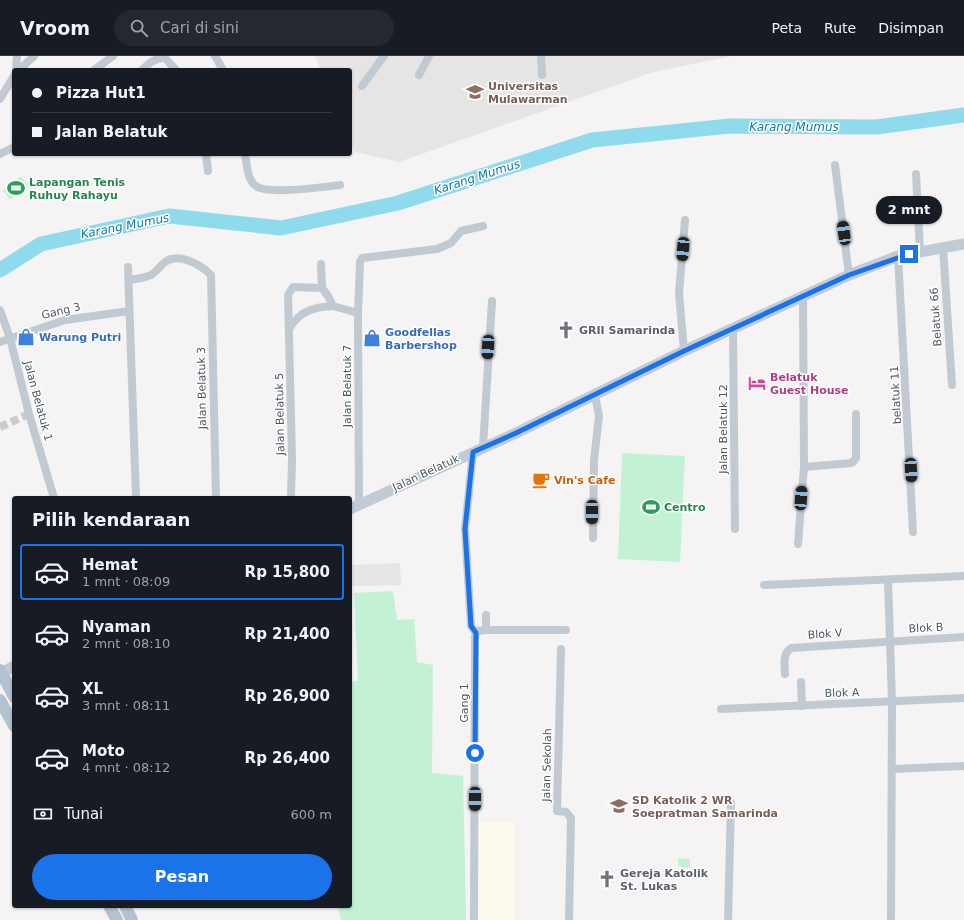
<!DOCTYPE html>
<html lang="id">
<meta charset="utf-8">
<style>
:root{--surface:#171b24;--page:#242831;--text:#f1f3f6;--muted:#9ea1a6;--line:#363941;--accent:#1a73e8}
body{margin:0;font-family:"DejaVu Sans",sans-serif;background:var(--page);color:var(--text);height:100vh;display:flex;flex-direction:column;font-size:15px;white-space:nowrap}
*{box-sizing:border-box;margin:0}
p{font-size:13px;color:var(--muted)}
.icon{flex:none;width:22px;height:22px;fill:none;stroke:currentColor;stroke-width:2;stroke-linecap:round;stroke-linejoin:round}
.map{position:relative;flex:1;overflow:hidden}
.drawer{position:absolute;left:12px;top:440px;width:340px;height:412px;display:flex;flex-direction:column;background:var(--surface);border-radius:4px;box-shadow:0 1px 3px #0004}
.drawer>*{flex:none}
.top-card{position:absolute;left:12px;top:12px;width:340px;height:88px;border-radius:4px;box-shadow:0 1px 3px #0004;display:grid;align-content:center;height:88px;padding:0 20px;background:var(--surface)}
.end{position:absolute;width:18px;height:18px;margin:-9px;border:5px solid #1a73e8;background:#fff;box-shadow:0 0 0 2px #fff}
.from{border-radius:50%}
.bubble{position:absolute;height:28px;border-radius:14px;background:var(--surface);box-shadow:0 1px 3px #0004;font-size:13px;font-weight:600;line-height:28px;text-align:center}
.car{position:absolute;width:12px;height:24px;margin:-12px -6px;border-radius:5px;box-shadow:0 0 3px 1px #0007;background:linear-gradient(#222 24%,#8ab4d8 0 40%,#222 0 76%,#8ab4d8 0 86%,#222 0)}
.top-card b{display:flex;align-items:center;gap:14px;height:38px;font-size:15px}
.top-card b+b{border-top:1px solid var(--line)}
.top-card i{width:10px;height:10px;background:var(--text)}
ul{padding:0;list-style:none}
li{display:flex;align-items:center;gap:12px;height:56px;margin:0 8px 6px;padding:0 12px;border:2px solid transparent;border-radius:4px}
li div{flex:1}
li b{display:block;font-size:15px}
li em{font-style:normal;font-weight:600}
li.selected{border-color:var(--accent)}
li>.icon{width:36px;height:36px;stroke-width:1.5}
h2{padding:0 20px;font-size:18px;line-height:48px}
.pay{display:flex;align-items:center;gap:10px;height:44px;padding:0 20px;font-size:15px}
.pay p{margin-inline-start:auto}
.cta{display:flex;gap:8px;margin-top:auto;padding:8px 20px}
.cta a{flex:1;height:46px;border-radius:24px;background:var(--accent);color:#fff;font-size:16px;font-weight:600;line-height:46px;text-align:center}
header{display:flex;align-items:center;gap:24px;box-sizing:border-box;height:56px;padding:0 20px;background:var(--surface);border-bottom:1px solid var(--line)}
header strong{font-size:19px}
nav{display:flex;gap:22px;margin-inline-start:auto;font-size:14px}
.search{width:280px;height:36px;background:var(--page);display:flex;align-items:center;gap:10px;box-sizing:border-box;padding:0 14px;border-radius:22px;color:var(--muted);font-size:15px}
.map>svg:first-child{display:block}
</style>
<header>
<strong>Vroom</strong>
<div class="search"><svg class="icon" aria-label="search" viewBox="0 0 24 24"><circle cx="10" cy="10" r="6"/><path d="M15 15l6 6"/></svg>Cari di sini</div>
<nav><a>Peta</a><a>Rute</a><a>Disimpan</a></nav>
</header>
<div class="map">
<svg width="964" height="864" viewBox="0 0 964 864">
<rect width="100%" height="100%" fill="#f5f3f3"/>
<!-- commercial -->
<rect fill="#fdf9ef" x="477" y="766" width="38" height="98"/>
<!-- education -->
<g fill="#e6e4e5">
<path d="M315,0H732L653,16L399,106L355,96L350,84V14H321Z"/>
<path d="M400,507L401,529L350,530V509Z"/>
</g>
<!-- green -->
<g fill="#c3f1d5">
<path d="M21,120L29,130L10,144L3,134Z"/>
<path d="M622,397L685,400L680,506L618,503Z"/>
<path d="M393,535L397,564L414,563L417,606L433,609L432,717L463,720L466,864H341L338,850H350V625H358L354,537Z"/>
<path d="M678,802L690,803V812L678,810Z"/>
</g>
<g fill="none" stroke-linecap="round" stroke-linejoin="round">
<!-- river -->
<path stroke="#90daee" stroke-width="15" d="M0,214L41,188L169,160L281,172L398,147L592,84L730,70L877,71L964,59"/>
<!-- street-tunnel -->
<path stroke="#caccce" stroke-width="8" stroke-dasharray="8 4" stroke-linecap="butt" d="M0,371L29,358"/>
<!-- street -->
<g stroke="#c1cad2" stroke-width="8">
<path d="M215,0L223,14"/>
<path d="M541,0L542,19"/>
<path d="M16,14L17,0"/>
<path d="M19,14L34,0"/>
<path d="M94,14L113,0"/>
<path d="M142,14C149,7 155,2 165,2L176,14"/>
<path d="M419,19L429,0"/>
<path d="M362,30L384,0"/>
<path d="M0,43L14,20"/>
<path d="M0,98L14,91"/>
<path d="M206,98L208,115"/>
<path d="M245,98C247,108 247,124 256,130C266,139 324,131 340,129"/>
<path d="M835,109L849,219"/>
<path d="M916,118L920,195"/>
<path d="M943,191L952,329"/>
<path d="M898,200L913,476"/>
<path d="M321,208L322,232"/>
<path d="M128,211L136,442"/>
<path d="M129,224C137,223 144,222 151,219C156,216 160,210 165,206C179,196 201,209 211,219L216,442"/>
<path d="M0,254L10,282L29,358L54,442"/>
<path d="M289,273C299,255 314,251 333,250"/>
<path d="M733,273L735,473"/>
<path d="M0,286L65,264L129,255"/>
<path d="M684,295L679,237L685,164"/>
<path d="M483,391L492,245"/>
<path d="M473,396L465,473L471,570L476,577"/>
<path d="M804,411L852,407L856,402V358"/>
<path d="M291,442L292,403L288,239L293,231L322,232L328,240L333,250L358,257"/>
<path d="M359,449L358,257L360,206L362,202L437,193L451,187L461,175L483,170"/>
<path d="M593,482L594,404L599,360L595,339"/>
<path d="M798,488L804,411L803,240"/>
<path d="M888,524L892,646L891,864"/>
<path d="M764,529L964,520"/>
<path d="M486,574H566"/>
<path d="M561,593L557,755L566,756L571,762L569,864"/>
<path d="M785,618C785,609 782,598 791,592L964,581"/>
<path d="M801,626L802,650"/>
<path d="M721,653L964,642"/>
<path d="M892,713L964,710"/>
<path d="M474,864L475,581L477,575L486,574V559"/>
<path d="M728,864L731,747"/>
</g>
<!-- secondary -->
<g stroke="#c1cbd6" stroke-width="11">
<path d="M350,453L516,377L684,295L849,219L898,200L964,188"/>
<path d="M1,617L14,610"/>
</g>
<!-- primary -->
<g stroke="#b3c2d1" stroke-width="12">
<path d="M0,614L14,641"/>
<path d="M0,644L14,670"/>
<path d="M109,850L117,864"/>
<path d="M125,850L132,864"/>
</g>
</g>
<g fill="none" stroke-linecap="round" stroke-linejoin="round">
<!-- route -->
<path stroke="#1a73e8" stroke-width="5" d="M475,697L476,577L471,570L465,473L473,396L516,377L684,295L849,219L909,198"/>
</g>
<!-- icons -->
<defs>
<g id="university-bare" transform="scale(1.38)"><path d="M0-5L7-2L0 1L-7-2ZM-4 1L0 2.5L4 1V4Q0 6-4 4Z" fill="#8d6e63" stroke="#fff" stroke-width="2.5" paint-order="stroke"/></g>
<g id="stadium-bare" transform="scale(1.38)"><path d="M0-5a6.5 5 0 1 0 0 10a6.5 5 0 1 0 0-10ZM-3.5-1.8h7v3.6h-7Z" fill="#2e9e5b" stroke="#fff" stroke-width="2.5" paint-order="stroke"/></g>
<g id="church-bare" transform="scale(1.38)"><path d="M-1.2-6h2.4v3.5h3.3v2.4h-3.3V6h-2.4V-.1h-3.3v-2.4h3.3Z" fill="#6b7280" stroke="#fff" stroke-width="2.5" paint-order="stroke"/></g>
<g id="shop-bare" transform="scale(1.38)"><path d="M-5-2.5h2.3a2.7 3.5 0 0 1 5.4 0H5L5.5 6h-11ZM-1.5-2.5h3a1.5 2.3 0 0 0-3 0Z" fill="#3f7fe0" stroke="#fff" stroke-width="2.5" paint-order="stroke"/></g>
<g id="hotel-bare" transform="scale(1.38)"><path d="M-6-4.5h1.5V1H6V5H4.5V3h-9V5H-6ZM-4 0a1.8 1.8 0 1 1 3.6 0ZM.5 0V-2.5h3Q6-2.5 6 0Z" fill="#d1479c" stroke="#fff" stroke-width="2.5" paint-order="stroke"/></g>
<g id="cafe-bare" transform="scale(1.38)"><path d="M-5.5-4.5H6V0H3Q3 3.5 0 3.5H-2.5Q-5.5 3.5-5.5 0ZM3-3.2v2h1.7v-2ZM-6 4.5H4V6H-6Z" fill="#e8710a" stroke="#fff" stroke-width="2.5" paint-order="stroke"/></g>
<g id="school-bare" transform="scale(1.38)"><path d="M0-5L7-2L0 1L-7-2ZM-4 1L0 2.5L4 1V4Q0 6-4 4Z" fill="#8d6e63" stroke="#fff" stroke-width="2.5" paint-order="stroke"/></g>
</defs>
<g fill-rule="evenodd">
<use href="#university-bare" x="475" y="36"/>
<use href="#stadium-bare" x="16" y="132"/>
<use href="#church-bare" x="566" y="274"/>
<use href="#shop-bare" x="26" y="281"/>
<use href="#shop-bare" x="372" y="282"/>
<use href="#hotel-bare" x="757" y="327"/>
<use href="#cafe-bare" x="541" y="424"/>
<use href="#stadium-bare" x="651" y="451"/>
<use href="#school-bare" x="619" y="750"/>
<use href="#church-bare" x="607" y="823"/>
</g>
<g text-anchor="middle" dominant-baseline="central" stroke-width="3" stroke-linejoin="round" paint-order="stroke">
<!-- education labels -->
<g font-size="11" font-weight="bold" fill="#785e54" stroke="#fff" text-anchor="start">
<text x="488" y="30">Universitas<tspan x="488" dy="13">Mulawarman</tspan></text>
<text x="632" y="744">SD Katolik 2 WR<tspan x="632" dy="13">Soepratman Samarinda</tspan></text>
</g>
<!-- leisure labels -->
<g font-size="11" font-weight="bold" fill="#27864d" stroke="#fff" text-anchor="start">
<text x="29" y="126">Lapangan Tenis<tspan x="29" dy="13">Ruhuy Rahayu</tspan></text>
<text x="664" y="451">Centro</text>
</g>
<!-- street labels -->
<g font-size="11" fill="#4a5661" stroke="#fff">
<text transform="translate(61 255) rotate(-13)">Gang 3</text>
<text transform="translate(936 261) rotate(-94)">Belatuk 66</text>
<text transform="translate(347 330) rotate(-90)">Jalan Belatuk 7</text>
<text transform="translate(202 332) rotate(-91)">Jalan Belatuk 3</text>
<text transform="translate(896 339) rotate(-93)">belatuk 11</text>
<text transform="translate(38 345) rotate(75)">Jalan Belatuk 1</text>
<text transform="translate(280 358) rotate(-91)">Jalan Belatuk 5</text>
<text transform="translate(723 373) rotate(-90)">Jalan Belatuk 12</text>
<text transform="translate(426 417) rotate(-25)">Jalan Belatuk</text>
<text transform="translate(926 572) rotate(-3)">Blok B</text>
<text transform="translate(825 578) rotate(-4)">Blok V</text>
<text transform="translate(842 637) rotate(-2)">Blok A</text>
<text transform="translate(464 647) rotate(-90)">Gang 1</text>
<text transform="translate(547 709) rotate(-89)">Jalan Sekolah</text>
</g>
<!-- worship labels -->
<g font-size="11" font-weight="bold" fill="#5b616d" stroke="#fff" text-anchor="start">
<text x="579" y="274">GRII Samarinda</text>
<text x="620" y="817">Gereja Katolik<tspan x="620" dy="13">St. Lukas</tspan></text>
</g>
<!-- shop labels -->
<g font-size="11" font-weight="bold" fill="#366cbe" stroke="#fff" text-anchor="start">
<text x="385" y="276">Goodfellas<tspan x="385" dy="13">Barbershop</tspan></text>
<text x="39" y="281">Warung Putri</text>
</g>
<!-- hotel labels -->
<g font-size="11" font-weight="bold" fill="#b23c85" stroke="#fff" text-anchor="start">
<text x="770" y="321">Belatuk<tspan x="770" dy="13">Guest House</tspan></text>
</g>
<!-- food labels -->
<g font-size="11" font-weight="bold" fill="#c56008" stroke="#fff" text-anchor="start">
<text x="554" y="424">Vin's Cafe</text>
</g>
<!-- water labels -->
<g font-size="12" font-style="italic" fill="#0c7c9b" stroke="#fff">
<text x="794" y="71">Karang Mumus</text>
<text transform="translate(477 121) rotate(-18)">Karang Mumus</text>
<text transform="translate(125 170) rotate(-11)">Karang Mumus</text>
</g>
</g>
</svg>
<i class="end from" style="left:475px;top:697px"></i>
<i class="end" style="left:909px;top:198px"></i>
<div class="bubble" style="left:876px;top:140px;width:66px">2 mnt</div>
<i class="car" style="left:844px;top:177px;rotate:352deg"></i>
<i class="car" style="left:683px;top:193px;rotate:185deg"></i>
<i class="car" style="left:488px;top:291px;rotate:183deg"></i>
<i class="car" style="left:911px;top:414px;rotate:177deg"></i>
<i class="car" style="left:801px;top:442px;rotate:4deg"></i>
<i class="car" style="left:592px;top:456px;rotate:180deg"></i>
<i class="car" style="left:475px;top:743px;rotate:180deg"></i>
<div class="top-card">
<b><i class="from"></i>Pizza Hut1</b>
<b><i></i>Jalan Belatuk</b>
</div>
<section class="drawer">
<h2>Pilih kendaraan</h2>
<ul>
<li class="selected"><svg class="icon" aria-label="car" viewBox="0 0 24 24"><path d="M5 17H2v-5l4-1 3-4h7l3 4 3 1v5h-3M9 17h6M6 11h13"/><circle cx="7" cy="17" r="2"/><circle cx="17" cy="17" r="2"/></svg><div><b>Hemat</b><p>1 mnt · 08:09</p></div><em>Rp 15,800</em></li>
<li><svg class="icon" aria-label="car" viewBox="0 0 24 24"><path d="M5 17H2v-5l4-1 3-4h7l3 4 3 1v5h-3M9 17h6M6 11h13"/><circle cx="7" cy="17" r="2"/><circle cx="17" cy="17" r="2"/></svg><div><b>Nyaman</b><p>2 mnt · 08:10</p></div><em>Rp 21,400</em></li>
<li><svg class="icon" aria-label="car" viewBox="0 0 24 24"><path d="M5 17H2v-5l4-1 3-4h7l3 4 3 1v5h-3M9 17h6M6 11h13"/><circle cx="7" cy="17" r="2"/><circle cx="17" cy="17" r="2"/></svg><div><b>XL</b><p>3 mnt · 08:11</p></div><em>Rp 26,900</em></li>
<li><svg class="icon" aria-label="car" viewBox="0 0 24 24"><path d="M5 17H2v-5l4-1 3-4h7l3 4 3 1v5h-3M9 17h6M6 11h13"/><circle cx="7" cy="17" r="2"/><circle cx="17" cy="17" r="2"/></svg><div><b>Moto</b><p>4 mnt · 08:12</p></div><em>Rp 26,400</em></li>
</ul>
<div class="pay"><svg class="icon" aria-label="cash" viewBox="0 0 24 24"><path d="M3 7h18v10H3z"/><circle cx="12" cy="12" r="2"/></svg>Tunai<p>600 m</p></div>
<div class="cta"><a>Pesan</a></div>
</section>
</div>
